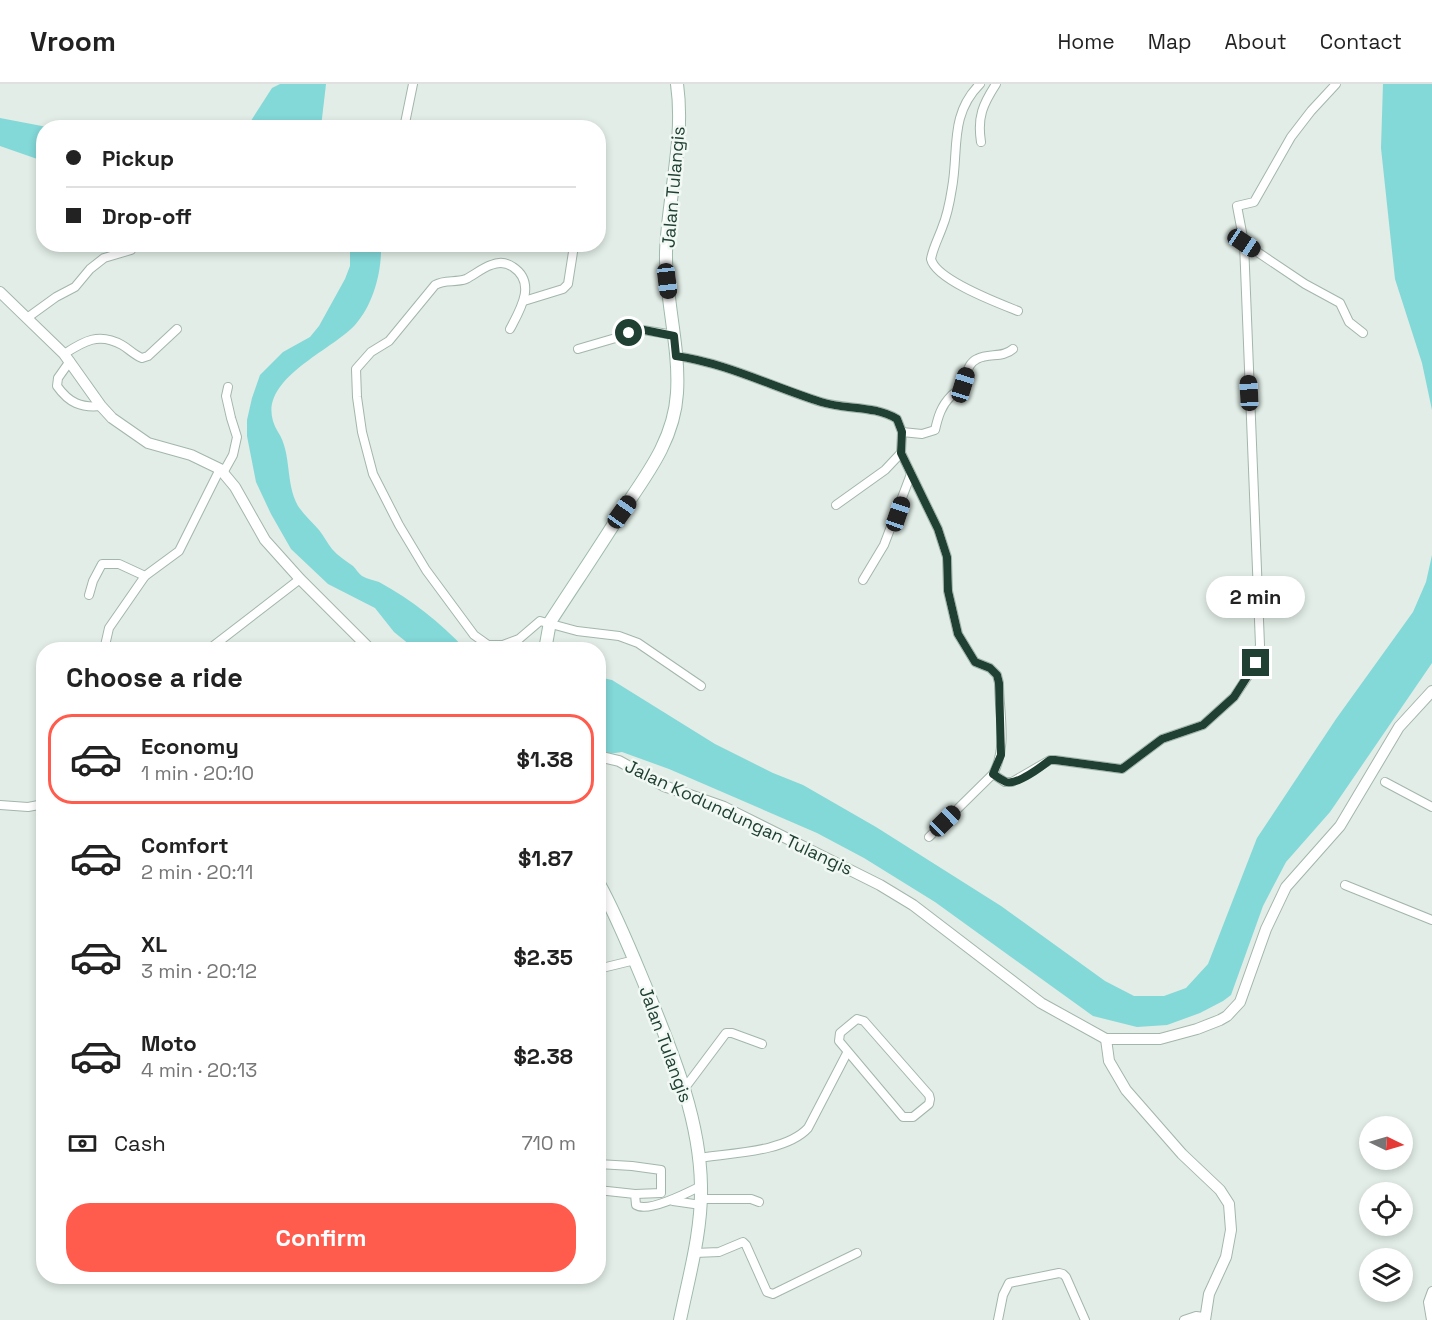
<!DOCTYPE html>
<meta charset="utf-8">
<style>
:root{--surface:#fff;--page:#f6f6f6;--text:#222;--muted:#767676;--line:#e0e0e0;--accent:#ff5c4d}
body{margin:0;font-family:"Space Grotesk",sans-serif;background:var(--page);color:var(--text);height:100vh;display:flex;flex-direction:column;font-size:22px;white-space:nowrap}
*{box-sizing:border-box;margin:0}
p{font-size:20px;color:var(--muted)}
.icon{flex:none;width:33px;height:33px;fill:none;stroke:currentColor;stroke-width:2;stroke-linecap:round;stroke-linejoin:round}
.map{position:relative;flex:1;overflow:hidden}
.details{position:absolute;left:36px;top:558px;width:570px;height:642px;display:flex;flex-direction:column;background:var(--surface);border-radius:24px;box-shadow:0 3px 9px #0003}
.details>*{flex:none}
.banner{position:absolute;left:36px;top:36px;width:570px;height:132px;border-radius:24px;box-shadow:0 3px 9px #0003;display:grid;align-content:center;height:132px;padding:0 30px;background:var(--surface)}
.needle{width:39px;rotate:95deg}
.tools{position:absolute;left:1359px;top:1032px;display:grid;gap:12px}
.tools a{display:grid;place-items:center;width:54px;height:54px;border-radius:50%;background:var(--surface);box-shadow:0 3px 9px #0003;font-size:30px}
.end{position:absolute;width:27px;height:27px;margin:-14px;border:8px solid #1f4032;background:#fff;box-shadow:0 0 0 3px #fff}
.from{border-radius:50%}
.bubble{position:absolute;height:42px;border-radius:21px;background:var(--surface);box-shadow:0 3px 9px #0003;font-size:20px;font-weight:700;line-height:42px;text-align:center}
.car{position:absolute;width:18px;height:36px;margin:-18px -9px;border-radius:8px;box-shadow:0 0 4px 2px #0007;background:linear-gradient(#222 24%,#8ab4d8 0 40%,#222 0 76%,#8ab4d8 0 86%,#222 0)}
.banner b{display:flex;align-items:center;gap:21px;height:57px;font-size:22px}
.banner b+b{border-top:2px solid var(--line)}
.banner i{width:15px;height:15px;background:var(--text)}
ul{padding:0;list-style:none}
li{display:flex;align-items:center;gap:18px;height:90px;margin:0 12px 9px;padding:0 18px;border:3px solid transparent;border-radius:24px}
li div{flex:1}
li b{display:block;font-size:22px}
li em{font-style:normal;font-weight:700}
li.selected{border-color:var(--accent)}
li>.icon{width:54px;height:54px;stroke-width:1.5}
h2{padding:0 30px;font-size:27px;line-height:72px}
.pay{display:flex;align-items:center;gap:15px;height:66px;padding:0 30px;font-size:22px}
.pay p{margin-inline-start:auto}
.cta{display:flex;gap:12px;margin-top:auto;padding:12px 30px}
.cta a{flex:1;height:69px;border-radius:24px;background:var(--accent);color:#fff;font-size:24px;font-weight:700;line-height:69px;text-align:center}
header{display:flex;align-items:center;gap:36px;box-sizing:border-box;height:84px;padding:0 30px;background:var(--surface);border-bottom:2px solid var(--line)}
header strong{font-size:28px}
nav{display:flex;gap:33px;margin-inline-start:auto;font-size:21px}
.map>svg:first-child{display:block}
</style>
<header>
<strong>Vroom</strong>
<nav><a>Home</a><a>Map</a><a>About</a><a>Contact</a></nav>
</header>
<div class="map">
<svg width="1432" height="1236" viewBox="0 0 1432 1236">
<rect width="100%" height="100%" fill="#e1ede6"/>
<!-- water -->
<g fill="#83d8d8">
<path d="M280,0H326L321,43H247L272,4Z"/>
<path d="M1383,0H1432V326L1422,279L1395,195L1381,64Z"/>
<path d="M0,34L47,43L44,44L43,77L0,62Z"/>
<path d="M350,161H381C382,188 373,221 355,241C329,269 248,299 278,348C292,369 285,399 298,422C304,431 312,438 319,446C324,452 327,459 332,465C338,472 346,477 353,482C356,485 359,490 362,492C367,495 374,496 379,498C412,516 440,538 465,565H415L394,548L375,524L328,500L291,465L271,430L256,398L247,352V336L252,314L260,291L283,268L310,253L319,242L345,195L350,182Z"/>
<path d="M1432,471V579L1330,728L1286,778L1263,822L1231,911L1223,917L1200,929L1167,941L1137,943L1093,932L935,818L864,774L817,749L669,685L622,668L608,670L599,665L598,593L612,596L715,660L773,689L803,701L876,743L1001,822L1105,897L1134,912H1164L1186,904L1208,880L1257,754L1336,635L1413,528L1426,498Z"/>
</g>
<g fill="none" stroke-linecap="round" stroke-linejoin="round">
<!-- minor casing -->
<g stroke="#a3b6ac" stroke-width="10">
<g id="minor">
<path d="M980,0C949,31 959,66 952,104C950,117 947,132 942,144C938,155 933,164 931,175C936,196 998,219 1018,227"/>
<path d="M404,44L413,0"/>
<path d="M981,58C977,33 983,20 996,0"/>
<path d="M1244,159L1305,200L1340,219L1349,238L1363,249"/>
<path d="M524,217L563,205L568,200L573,168"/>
<path d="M27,234L56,213L75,203L90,185L104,174L131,166"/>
<path d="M510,245C520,226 537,199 513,183C506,178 498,178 491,181C482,184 474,191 466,195C455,199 445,195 435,201L389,257L371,268L356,285L357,313L362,348L373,390L399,441L426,486L474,551L488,561H503L519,555L540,537L577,547L619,552L638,559L701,602"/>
<path d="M578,265L643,246L674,251"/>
<path d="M64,270C84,257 99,248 122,261C129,265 134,271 142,274L148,272L177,245"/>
<path d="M676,272C726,279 773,303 821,318C846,326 874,321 897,335L902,348L901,369L938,445L947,473L948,507L958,550L975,578L990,584L997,591L999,599C999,629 1008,663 993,690L929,753"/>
<path d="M70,277L58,294L57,302C69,319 81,324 101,322"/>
<path d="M902,348L922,350L935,346C938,333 941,322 951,312C954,309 958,307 961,303C967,294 966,280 977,275C989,269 1003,274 1013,265"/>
<path d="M223,389L233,371L237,353L231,334L226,312L228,303"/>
<path d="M836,421L885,386L901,369"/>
<path d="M863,496L884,461L911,390"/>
<path d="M89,511L93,497L102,480H119L145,492"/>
<path d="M104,566L109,544L145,492L179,467L220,385"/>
<path d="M208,566L300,495"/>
<path d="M993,690L1005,698H1012L1050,676H1055L1122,685L1162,655L1203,641L1234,613L1256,580L1260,561L1244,159L1237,122L1254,118L1291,53L1311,27L1336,0"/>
<path d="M1385,698L1432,723"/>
<path d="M0,721L28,723L44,720"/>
<path d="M1345,801L1432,836"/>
<path d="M598,885L635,876"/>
<path d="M857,935L864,937L929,1011L930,1015L929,1020L913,1033H903L839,957L840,949Z"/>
<path d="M684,1005L726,949H732L762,960"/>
<path d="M699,1074C731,1069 786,1068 808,1044L847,969"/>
<path d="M598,1080L632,1082L661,1086V1109L635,1110"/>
<path d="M598,1106L635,1110L636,1121C648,1129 689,1108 701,1102"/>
<path d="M701,1115H751L759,1118"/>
<path d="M673,1117L701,1121"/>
<path d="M695,1169L719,1168L743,1158L746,1161L767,1208L773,1210L857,1169"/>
<path d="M998,1236L1003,1211L1009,1199L1059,1189L1063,1190L1066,1193L1085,1236"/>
<path d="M1184,1236L1196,1232L1204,1233"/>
<path d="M1431,1236L1428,1218L1432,1207"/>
</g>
</g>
<!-- tertiary casing -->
<g stroke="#a3b6ac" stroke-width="12">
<g id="tertiary">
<path d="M0,208L64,270L101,322L112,334L148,359L191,371L220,385L235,403L265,456L300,495L371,566"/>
<path d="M598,672L619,677L664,702L724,723L880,801L913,821L1041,919L1106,955H1160L1197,945L1220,936L1227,932L1240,918L1266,845L1286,803L1340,742L1399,643L1432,607"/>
<path d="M1106,955L1109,977L1126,1006L1182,1070L1220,1106L1229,1120L1231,1146L1226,1173L1209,1210L1205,1236"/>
</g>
</g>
<!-- secondary casing -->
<g stroke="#9ebaac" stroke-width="14">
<g id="secondary">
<path d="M545,566L550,538C572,504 595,470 617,435C643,395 674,359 677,309C680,262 665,215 666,168C668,112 685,56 677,0"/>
<path d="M598,798C617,832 632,870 647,906C672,968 700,1034 701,1102C702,1147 689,1192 680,1236"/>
</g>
</g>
<!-- minor -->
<use href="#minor" stroke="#fff" stroke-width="8"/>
<!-- tertiary -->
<use href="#tertiary" stroke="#fff" stroke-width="10"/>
<!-- secondary -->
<use href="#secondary" stroke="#fff" stroke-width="12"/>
</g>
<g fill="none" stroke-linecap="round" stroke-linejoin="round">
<!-- route -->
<path stroke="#1f4032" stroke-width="8" d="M629,249L644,246L674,252L676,272C726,279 773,303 821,318C846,326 874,321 897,335L902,348L901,369L938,445L947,473L948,507L958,550L975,578L990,584L997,591L999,599L1001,671L993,690C997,693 1002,696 1006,698C1017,701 1041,683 1050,676H1055L1122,685L1162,655L1203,641L1234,613L1256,579"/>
</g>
<g text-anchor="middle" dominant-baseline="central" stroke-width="5" stroke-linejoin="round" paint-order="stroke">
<!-- street labels -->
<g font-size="18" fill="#1f4032" stroke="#f2f9f4">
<text transform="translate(673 103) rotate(-85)">Jalan Tulangis</text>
<text transform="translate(739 733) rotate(25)">Jalan Kodundungan Tulangis</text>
<text transform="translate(666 960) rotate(70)">Jalan Tulangis</text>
</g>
</g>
</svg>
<div class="tools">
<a><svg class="needle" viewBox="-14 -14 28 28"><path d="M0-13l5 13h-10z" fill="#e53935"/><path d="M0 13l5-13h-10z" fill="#767676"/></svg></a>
<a><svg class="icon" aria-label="locate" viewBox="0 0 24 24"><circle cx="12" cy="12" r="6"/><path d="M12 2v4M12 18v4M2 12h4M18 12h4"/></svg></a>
<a><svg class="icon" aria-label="layers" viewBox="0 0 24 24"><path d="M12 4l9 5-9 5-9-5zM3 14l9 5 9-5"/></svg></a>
</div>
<i class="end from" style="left:629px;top:249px"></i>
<i class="end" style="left:1256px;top:579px"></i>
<div class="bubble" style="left:1206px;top:492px;width:99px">2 min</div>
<i class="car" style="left:1244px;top:159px;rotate:124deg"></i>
<i class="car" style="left:667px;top:197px;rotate:173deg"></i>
<i class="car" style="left:963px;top:301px;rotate:17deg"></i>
<i class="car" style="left:1249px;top:309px;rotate:357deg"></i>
<i class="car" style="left:622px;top:428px;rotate:35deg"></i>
<i class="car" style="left:898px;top:430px;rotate:19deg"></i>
<i class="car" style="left:945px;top:737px;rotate:46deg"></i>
<div class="banner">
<b><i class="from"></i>Pickup</b>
<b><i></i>Drop-off</b>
</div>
<section class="details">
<h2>Choose a ride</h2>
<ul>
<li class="selected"><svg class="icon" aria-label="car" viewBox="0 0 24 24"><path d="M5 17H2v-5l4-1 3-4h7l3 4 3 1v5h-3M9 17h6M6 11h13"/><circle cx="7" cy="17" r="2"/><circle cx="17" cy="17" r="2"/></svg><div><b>Economy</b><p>1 min · 20:10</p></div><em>$1.38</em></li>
<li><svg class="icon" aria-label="car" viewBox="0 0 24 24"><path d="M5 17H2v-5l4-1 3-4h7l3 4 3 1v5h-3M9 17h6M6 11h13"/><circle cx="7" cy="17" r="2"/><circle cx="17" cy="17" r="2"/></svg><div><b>Comfort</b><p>2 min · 20:11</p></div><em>$1.87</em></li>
<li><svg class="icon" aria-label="car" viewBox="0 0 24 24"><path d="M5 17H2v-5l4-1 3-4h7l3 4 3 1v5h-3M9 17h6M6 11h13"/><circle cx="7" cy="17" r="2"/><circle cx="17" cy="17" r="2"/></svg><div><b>XL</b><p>3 min · 20:12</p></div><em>$2.35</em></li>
<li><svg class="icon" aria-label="car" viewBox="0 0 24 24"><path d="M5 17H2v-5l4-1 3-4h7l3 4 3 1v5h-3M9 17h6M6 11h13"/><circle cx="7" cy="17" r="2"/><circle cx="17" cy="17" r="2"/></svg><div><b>Moto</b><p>4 min · 20:13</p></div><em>$2.38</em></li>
</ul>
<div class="pay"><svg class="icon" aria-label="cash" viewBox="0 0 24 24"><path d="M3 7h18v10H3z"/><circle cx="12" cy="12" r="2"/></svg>Cash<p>710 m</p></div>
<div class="cta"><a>Confirm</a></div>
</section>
</div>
